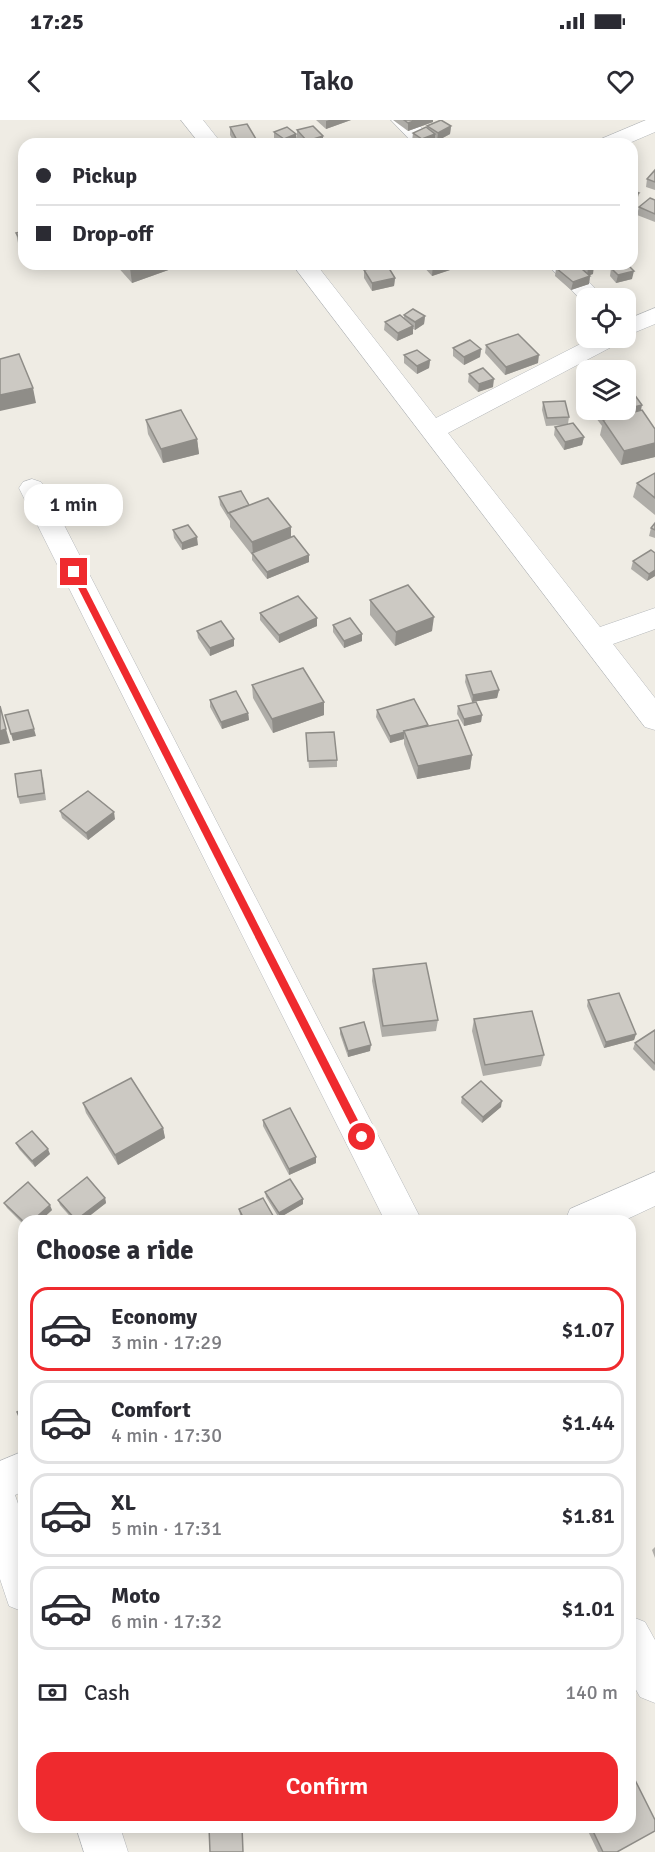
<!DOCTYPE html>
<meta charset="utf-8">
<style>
:root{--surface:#fff;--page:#f2f2f3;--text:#2b2b33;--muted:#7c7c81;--line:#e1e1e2;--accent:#ef2a2e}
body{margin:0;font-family:Signika,sans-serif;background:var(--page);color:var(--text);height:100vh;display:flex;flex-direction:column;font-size:22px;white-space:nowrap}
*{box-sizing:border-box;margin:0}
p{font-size:20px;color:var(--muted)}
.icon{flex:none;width:33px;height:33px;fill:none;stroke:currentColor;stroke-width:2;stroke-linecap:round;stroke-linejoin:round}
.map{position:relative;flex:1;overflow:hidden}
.side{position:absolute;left:18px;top:1095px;width:618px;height:618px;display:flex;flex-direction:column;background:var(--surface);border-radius:18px;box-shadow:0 3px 15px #0003}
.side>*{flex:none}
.guide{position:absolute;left:18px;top:18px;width:620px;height:132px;border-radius:18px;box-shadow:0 3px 15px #0003;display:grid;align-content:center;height:132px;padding:0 18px;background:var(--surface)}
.buttons{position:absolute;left:576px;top:168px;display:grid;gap:12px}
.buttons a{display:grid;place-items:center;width:60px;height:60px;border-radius:12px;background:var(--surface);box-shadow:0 3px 15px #0003;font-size:30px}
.end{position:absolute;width:27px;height:27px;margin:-14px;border:8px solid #ef2a2e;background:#fff;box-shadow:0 0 0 3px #fff}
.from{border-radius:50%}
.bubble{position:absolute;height:42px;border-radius:18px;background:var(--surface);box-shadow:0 3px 15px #0003;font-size:20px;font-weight:600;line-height:42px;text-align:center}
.guide b{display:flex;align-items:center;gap:21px;height:57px;font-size:22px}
.guide b+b{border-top:2px solid var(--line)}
.guide i{width:15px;height:15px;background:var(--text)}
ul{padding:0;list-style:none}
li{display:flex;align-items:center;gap:18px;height:84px;margin:0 12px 9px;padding:0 6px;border:3px solid var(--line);border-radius:18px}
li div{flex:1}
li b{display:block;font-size:22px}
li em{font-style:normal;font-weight:600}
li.active{border-color:var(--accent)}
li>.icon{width:54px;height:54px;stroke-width:1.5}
h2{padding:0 18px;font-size:27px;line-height:72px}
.pay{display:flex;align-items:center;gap:15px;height:66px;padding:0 18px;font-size:22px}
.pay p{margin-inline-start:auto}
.primary-button{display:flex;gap:12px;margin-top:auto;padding:12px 18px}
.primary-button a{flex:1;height:69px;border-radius:18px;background:var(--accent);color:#fff;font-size:24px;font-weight:600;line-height:69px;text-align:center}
.status{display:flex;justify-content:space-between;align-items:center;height:42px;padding:0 30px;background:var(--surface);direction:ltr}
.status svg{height:16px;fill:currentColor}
header{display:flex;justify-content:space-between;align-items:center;height:78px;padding:0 18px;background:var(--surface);font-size:27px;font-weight:600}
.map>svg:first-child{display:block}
</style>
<div class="status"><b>17:25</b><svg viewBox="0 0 49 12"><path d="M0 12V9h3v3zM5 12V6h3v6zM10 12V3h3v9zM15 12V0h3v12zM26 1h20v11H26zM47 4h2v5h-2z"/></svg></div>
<header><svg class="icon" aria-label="back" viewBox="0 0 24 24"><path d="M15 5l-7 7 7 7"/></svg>Tako<svg class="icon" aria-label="heart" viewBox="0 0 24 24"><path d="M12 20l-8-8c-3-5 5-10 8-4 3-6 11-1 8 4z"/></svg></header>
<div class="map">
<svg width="655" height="1732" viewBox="0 0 655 1732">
<rect width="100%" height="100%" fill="#efece4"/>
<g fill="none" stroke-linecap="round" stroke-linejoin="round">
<!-- minor casing -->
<g stroke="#b5b8bb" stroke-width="1">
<g id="minor">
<path d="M181,0H203L222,24H200Z"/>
<path d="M391,0H414L437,24H414Z"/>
<path d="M646,0H655V12L627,24H598L601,19Z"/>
<path d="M292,144H316L436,298L592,218H622L619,223L448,313L600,507L655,488V509L613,524L655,578V610L645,607Z"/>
<path d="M547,144H572L604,178H586V184L584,183Z"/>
<path d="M655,188V204L626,216V200Z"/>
<path d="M32,359L41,362L45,368L422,1101H385L19,368L23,362Z"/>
<path d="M655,1052V1086L623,1101H565L570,1089Z"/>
<path d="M24,1331V1371L15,1375L24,1401V1492L9,1486L0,1459V1341Z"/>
<path d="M630,1496L645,1502L655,1520V1583L640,1577L630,1559Z"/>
<path d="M76,1707H120L128,1732H84Z"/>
</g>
</g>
<!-- minor -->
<use href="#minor" fill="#fff" fill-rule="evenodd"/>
</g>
<!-- wall -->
<g fill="#afada8">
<path d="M316,0H351L326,9Z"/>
<path d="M393,0H433V2L408,11Z"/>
<path d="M427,6H451L450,14L437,21L435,19V22L429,24H417L412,21L413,13L427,8Z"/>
<path d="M230,7L259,24H235L230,15Z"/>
<path d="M297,10L323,16V24H302L297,18Z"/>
<path d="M274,12L296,14L297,22L291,24H280L274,20Z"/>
<path d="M655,50V70L646,67L647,59Z"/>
<path d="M655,80V102L637,95L639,87Z"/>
<path d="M24,111V136L19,128L16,113Z"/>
<path d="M115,144H173L174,148L132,163Z"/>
<path d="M421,144H468L432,156Z"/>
<path d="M580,144H592L593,154L590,155L589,164L571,170L555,156L556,148L580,147Z"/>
<path d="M611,148L632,159L616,163L610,156Z"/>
<path d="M364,150L395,158L394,166L372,171L364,158Z"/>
<path d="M404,195L425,196L424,204L415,210L413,209V214L397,221L384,210L385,202L404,198Z"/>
<path d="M486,225L538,243L505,255L485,233Z"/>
<path d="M453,228L481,229L480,237L464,245L453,236Z"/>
<path d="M404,235L430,240L429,248L417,254L404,243Z"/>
<path d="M469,254L493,267L478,272L468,262Z"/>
<path d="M543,282L569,297L568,304L584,317L582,325L564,330L554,315L555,307L563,305L546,306L542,290Z"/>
<path d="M590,290H626L641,291L655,309V337L621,345L600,315L602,306Z"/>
<path d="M146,300L197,319L199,334L163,343L148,314Z"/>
<path d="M655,353V395L633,377L637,363Z"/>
<path d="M219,377L249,385L291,417L309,442L267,459L252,440V435L230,407V401L220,385Z"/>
<path d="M655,403V418L649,416L651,408Z"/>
<path d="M173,410L198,425L182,430L174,418Z"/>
<path d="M655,433V456L647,461L631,449L633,441Z"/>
<path d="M370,480L432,511L395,526L370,495Z"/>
<path d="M260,493L317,498V506L279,523L260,500Z"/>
<path d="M333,505L362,521L344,528L333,512Z"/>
<path d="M197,511L234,519V526L210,536L198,518Z"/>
<path d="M466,555L499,570L497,578L472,582L465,562Z"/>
<path d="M252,565L324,582V595L273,613L253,578Z"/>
<path d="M210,580L248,593L249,600L222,609L210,587Z"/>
<path d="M458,586L482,595L481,602L464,606L457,594Z"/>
<path d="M377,590L428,605L427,606L472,635L470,649L417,659L404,624V619L390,623L376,597Z"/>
<path d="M306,613L337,640V647L309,648Z"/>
<path d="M43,657L46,680L20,684L18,677Z"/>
<path d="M60,691L115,699L88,720L62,698Z"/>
<path d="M373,849L438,900L436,911L382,917L372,861Z"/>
<path d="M588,880L636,914L634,920L604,928L587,886Z"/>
<path d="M474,899L544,935L541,946L483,956L472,911Z"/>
<path d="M340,908L370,931L348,937L340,914Z"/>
<path d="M655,910V950L654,951L633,929L635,923Z"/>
<path d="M462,977L501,987L482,1003L461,983Z"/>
<path d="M83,983L163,1008L165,1018L118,1045L86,993Z"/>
<path d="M263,1000L316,1037V1043L289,1055L263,1006Z"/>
<path d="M16,1023L50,1034L35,1047L19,1029Z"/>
<path d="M265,1072L303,1079V1084L279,1098L266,1077Z"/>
<path d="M105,1078L106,1083L83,1101H74L60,1085L58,1080Z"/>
<path d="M4,1083L52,1090L40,1101H24V1105L7,1088Z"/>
<path d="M239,1089L276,1101H243L240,1095Z"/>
<path d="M655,1427V1438L652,1430Z"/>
<path d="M586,1707H630L617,1732H598Z"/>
</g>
<!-- shaded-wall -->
<g fill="#8f8d88">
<path d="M329,0H351L326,9V1Z"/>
<path d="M417,0H433V2L408,11V3Z"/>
<path d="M451,6L450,14L437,21L438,13Z"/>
<path d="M296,14L297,22L291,24H284V19Z"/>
<path d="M435,14V22L429,24H422V19Z"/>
<path d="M323,16V24H307V21Z"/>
<path d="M639,73L637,81L632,85V78Z"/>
<path d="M30,144H42L31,147Z"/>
<path d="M142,144H173L174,148L132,163L130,148Z"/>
<path d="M433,144H468L432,156Z"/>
<path d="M594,146L593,154L587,156L588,148Z"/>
<path d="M634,151L632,159L616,163L618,155Z"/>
<path d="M590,156L589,164L571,170L573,162Z"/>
<path d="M395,158L394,166L372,171V163Z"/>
<path d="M425,196L424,204L415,210V202Z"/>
<path d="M413,206V214L397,221L398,213Z"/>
<path d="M481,229L480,237L464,245V237Z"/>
<path d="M539,235L538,243L505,255L506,247Z"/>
<path d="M430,240L429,248L417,254V246Z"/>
<path d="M494,259L493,267L478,272L479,264Z"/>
<path d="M33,268L36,283L0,291V275Z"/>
<path d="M642,285L639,300L604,303L606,294Z"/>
<path d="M584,317L582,325L564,330L565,322Z"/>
<path d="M197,319L199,334L163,343L161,329Z"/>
<path d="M655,323V337L621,345L624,331Z"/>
<path d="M291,407V421L253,434L252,422Z"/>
<path d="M197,417L198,425L182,430V423Z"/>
<path d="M309,435V442L267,459V452Z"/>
<path d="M655,450V456L647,461L649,454Z"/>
<path d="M434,497L432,511L395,526L396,512Z"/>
<path d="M317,498V506L279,523V515Z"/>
<path d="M362,514V521L344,528V521Z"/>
<path d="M234,519V526L210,536V528Z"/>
<path d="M499,570L497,578L472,582L473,575Z"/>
<path d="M324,582V595L273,613L272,599Z"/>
<path d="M248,593L249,600L222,609L221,602Z"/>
<path d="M482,595L481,602L464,606V599Z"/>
<path d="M6,609L10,623L0,625V611Z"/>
<path d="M34,609L36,616L13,621L11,614Z"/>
<path d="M404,612V619L390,623V616Z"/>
<path d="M472,635L470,649L417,659L418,646Z"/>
<path d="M114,692L115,699L88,720L86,713Z"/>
<path d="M636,914L634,920L604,928L606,922Z"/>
<path d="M371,925L370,931L348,937V931Z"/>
<path d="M502,981L501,987L482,1003L483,997Z"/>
<path d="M163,1008L165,1018L118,1045L115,1035Z"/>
<path d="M48,1029L50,1034L35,1047L32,1041Z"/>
<path d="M316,1037V1043L289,1055V1049Z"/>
<path d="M105,1078L106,1083L83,1101H76V1100Z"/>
<path d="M303,1079V1084L279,1098V1093Z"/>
<path d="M50,1085L52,1090L40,1101H32Z"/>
</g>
<!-- building -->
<g fill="#ccc9c3" stroke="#8f8d88" stroke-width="1.5">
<path d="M404,0H417L408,3Z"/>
<path d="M441,0L451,6L438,13L427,6Z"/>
<path d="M247,4L259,24H239L230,7Z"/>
<path d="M313,6L323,16L307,21L297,10Z"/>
<path d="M287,7L296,14L284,19L274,12Z"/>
<path d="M426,7L435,14L422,19L413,13Z"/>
<path d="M655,50V62L647,59Z"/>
<path d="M632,70L639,73L632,78Z"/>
<path d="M650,78L655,80V94L639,87Z"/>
<path d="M24,111V126L16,113Z"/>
<path d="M126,144H142L130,148Z"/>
<path d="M566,144H576L590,156L573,162L556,148Z"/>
<path d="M583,144H592L594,146L588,148Z"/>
<path d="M624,144H627L634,151L618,155L611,148Z"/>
<path d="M387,145L395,158L372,163L364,150Z"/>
<path d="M413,189L425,196L415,202L404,195Z"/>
<path d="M400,195L413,206L398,213L385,202Z"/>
<path d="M518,214L539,235L506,247L486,225Z"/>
<path d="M470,220L481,229L464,237L453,228Z"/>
<path d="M417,230L430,240L417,246L404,235Z"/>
<path d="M19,234L33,268L0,275V239Z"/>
<path d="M483,248L494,259L479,264L469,254Z"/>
<path d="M626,263L642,285L626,289Z"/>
<path d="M565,281L569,297L547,298L543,282Z"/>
<path d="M181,290L197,319L161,329L146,300Z"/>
<path d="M603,290H625L606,294Z"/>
<path d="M642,290L655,309V323L624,331L603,300Z"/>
<path d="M573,303L584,317L565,322L555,307Z"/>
<path d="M655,353V378L637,363Z"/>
<path d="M241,371L249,385L228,393L219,377Z"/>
<path d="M268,378L291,407L252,422L229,393Z"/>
<path d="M655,403V410L651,408Z"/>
<path d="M188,405L197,417L182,423L173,410Z"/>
<path d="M294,416L309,435L267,452L252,433Z"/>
<path d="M651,430L655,433V450L649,454L633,441Z"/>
<path d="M408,465L434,497L396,512L370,480Z"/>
<path d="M298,476L317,498L279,515L260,493Z"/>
<path d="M350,498L362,514L344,521L333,505Z"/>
<path d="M221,501L234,519L210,528L197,511Z"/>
<path d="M303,548L324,582L272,599L252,565Z"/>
<path d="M491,551L499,570L473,575L466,555Z"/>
<path d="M236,571L248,593L221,602L210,580Z"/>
<path d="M414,579L428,605L404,611L405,612L390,616L377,590Z"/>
<path d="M476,582L482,595L464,599L458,586Z"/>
<path d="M0,586L6,609L0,611Z"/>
<path d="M28,590L34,609L11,614L5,595Z"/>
<path d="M458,600L472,635L418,646L404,611Z"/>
<path d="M334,612L337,640L308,641L306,613Z"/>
<path d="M41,650L44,673L18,677L15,654Z"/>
<path d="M88,671L114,692L86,713L60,691Z"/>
<path d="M426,843L438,900L383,906L373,849Z"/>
<path d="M619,873L636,914L606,922L588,880Z"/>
<path d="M532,891L544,935L485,945L474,899Z"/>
<path d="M364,902L371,925L348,931L340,908Z"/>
<path d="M655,910V944L635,923Z"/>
<path d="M131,958L163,1008L115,1035L83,983Z"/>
<path d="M481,961L502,981L483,997L462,977Z"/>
<path d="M290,988L316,1037L289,1049L263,1000Z"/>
<path d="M32,1011L48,1029L32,1041L16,1023Z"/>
<path d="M87,1057L105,1078L76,1100L58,1080Z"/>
<path d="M290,1059L303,1079L279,1093L265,1072Z"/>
<path d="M28,1062L50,1085L32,1101H24V1102L4,1083Z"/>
<path d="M263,1078L276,1101H245L239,1089Z"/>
<path d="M24,1289V1308L17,1292Z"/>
<path d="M630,1650L655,1700V1711L617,1732H603L591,1707H630Z"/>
<path d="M209,1707H242L243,1732H210Z"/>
</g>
<!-- route -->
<path fill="#ef2a2e" d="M74,449L78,452L365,1014V1020H358L70,452Z"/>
</svg>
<div class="buttons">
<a><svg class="icon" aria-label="locate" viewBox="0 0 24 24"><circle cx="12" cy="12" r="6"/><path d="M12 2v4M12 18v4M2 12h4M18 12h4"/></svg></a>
<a><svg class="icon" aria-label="layers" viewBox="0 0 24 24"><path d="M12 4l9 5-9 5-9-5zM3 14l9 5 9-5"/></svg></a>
</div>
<i class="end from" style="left:362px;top:1017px"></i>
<i class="end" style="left:74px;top:452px"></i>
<div class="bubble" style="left:24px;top:364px;width:99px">1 min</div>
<div class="guide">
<b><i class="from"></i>Pickup</b>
<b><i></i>Drop-off</b>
</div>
<section class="side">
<h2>Choose a ride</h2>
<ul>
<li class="active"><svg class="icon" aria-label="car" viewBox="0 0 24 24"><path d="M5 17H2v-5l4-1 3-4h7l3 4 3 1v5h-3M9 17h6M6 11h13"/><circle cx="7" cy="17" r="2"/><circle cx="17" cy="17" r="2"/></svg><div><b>Economy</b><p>3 min · 17:29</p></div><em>$1.07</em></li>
<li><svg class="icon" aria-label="car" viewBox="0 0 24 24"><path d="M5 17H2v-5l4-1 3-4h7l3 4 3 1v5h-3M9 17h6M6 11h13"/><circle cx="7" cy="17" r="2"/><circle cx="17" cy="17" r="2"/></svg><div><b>Comfort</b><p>4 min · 17:30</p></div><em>$1.44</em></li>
<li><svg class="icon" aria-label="car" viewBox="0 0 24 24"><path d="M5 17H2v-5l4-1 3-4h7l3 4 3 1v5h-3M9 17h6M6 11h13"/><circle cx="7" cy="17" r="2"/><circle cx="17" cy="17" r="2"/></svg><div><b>XL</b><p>5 min · 17:31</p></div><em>$1.81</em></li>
<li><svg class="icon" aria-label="car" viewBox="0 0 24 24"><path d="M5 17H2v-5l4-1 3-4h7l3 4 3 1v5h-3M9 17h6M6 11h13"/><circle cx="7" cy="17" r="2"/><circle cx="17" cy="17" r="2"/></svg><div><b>Moto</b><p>6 min · 17:32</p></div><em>$1.01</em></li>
</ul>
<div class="pay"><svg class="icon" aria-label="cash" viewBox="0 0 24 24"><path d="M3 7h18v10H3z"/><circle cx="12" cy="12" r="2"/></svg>Cash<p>140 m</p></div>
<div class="primary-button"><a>Confirm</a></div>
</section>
</div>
